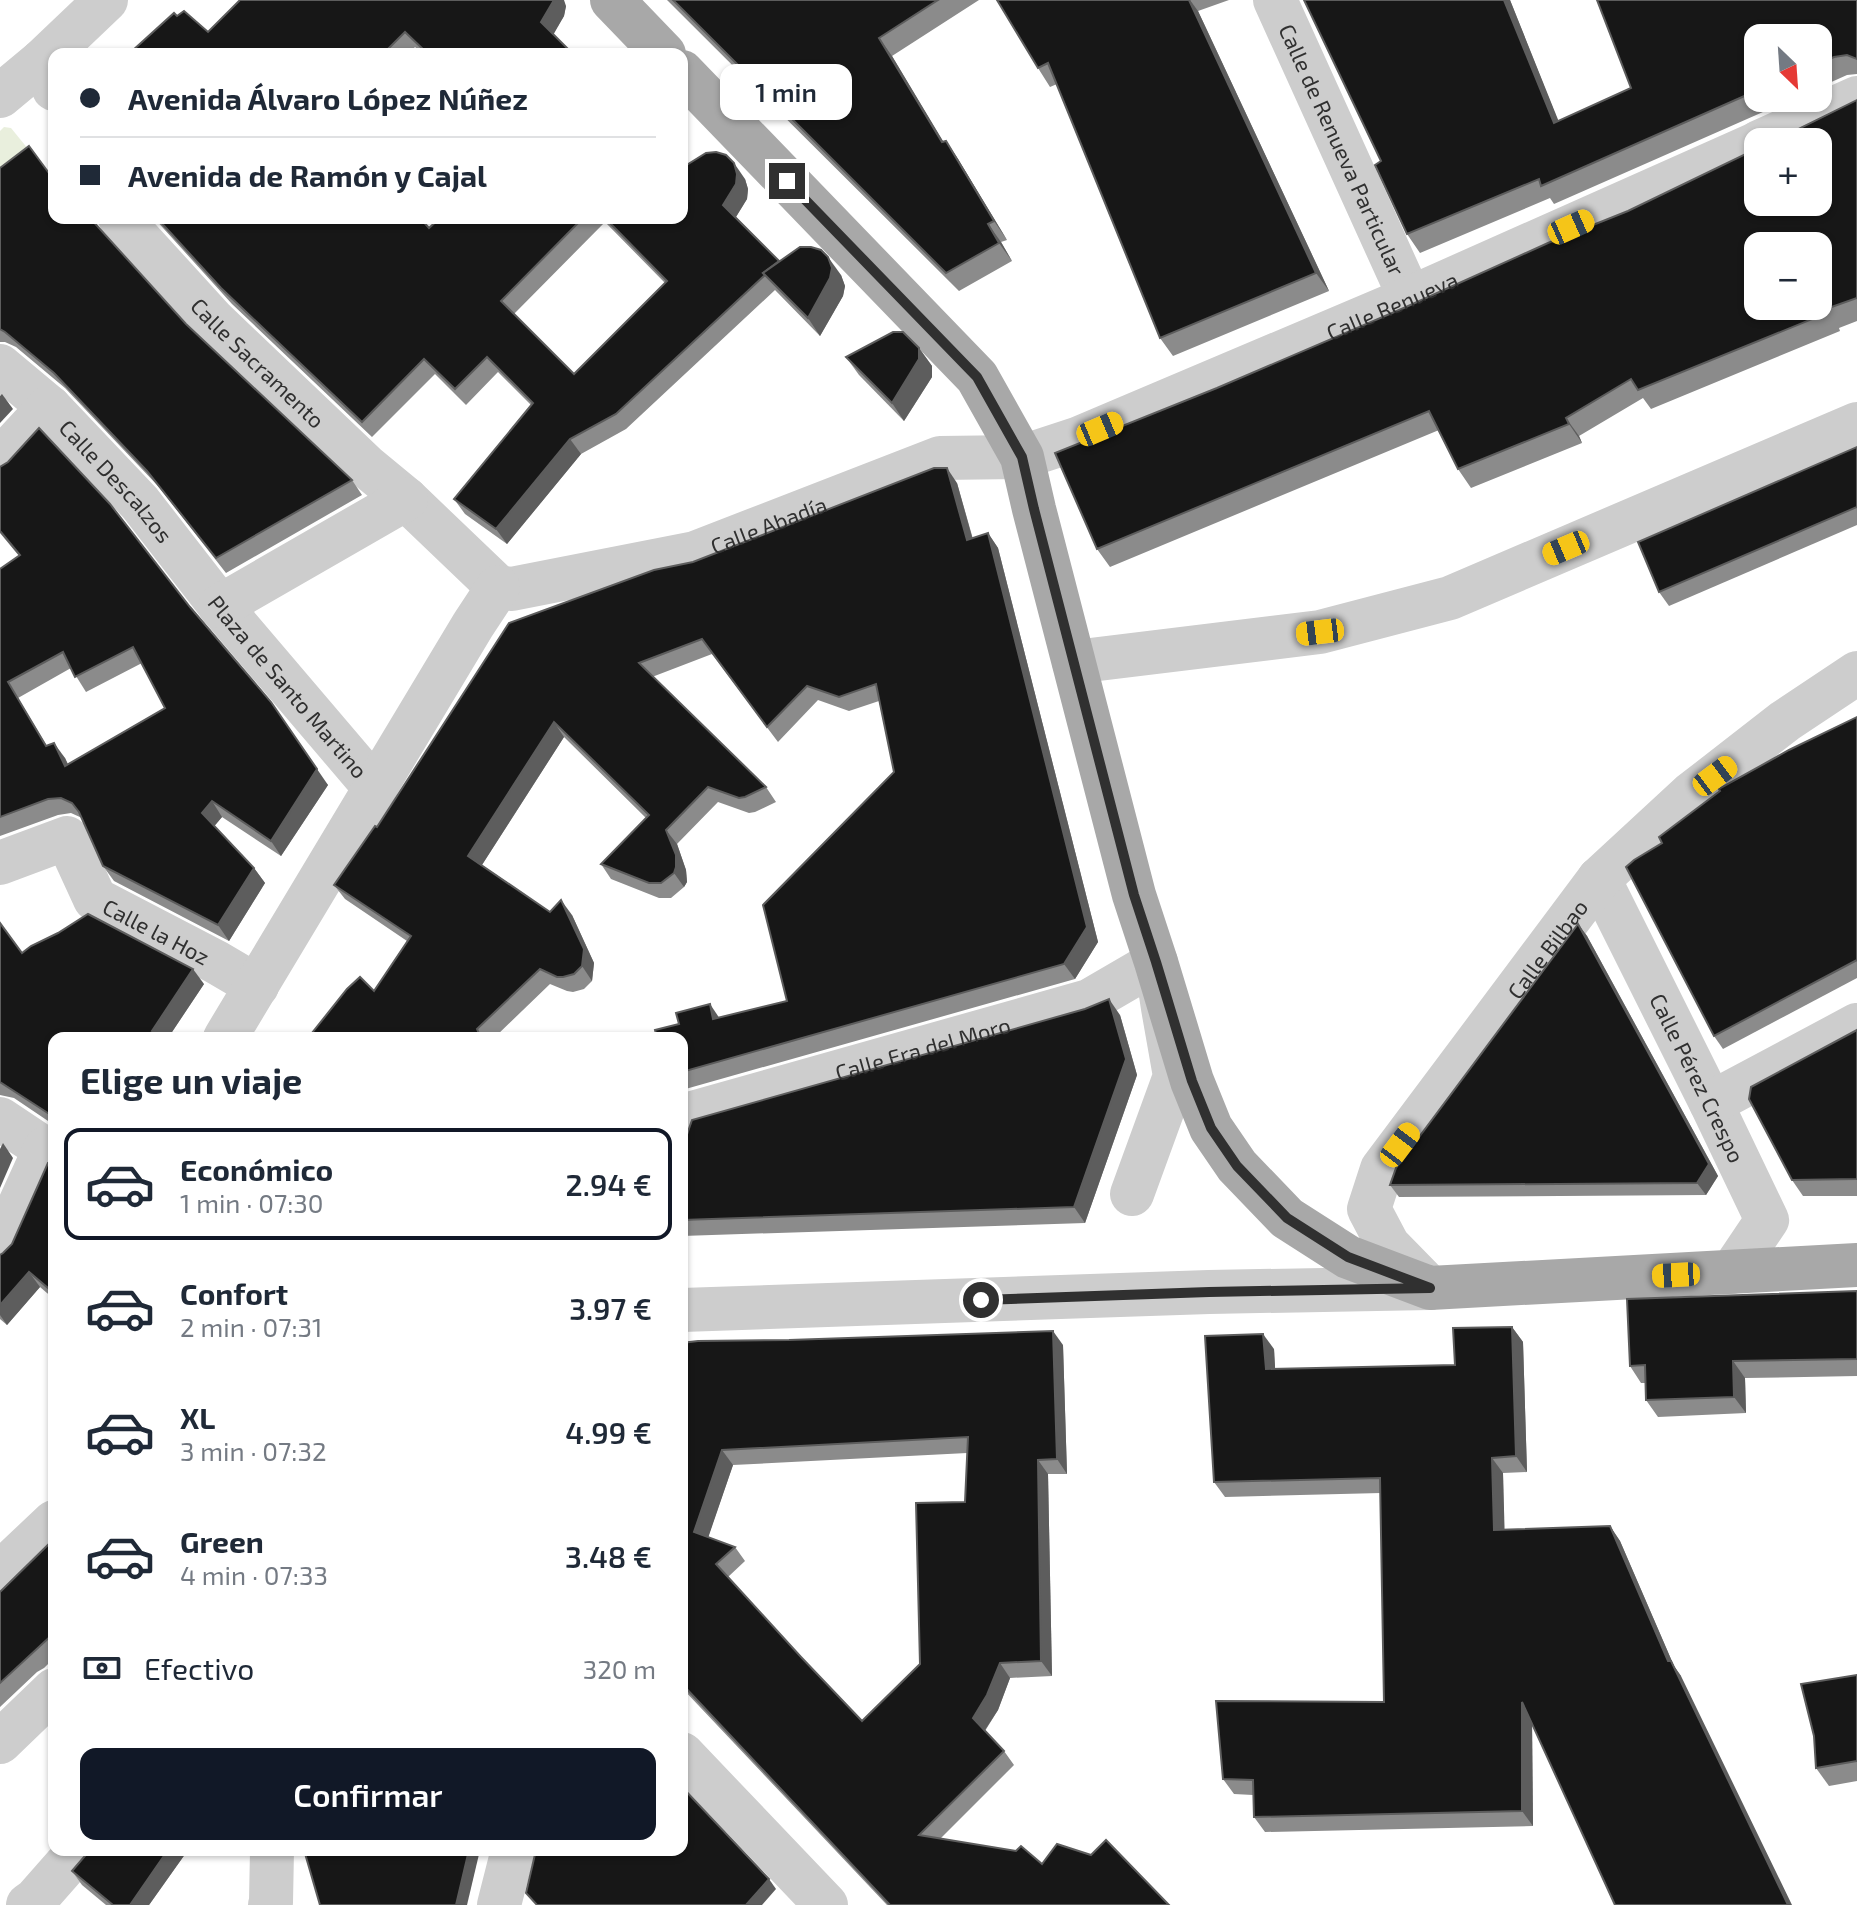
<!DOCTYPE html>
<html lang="es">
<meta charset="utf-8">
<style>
:root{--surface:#fff;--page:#f2f2f3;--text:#1f2937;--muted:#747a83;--line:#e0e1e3;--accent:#111827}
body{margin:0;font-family:"Exo 2",sans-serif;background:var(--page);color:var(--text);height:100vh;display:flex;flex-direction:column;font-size:30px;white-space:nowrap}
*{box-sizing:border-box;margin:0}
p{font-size:26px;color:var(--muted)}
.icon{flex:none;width:44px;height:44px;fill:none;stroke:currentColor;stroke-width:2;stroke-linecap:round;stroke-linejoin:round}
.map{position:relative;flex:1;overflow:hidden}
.side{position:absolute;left:48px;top:1032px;width:640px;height:824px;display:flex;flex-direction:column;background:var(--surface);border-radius:16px;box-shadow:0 2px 6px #0004}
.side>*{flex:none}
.hud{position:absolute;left:48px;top:48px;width:640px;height:176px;border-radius:16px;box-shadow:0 2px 6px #0004;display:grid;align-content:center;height:176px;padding:0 32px;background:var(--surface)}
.needle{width:52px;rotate:155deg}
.controls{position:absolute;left:1744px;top:24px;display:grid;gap:16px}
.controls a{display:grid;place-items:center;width:88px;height:88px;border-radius:16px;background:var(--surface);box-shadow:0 2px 6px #0004;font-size:40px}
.end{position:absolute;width:36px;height:36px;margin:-18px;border:10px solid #303030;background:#fff;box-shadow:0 0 0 4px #fff}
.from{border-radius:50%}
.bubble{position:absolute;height:56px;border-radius:16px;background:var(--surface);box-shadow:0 2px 6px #0004;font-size:26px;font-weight:600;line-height:56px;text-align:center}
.car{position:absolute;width:24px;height:48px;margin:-24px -12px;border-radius:10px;box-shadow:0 0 6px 2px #0007;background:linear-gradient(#f5c518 24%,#345 0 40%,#f5c518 0 76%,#345 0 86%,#f5c518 0)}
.hud b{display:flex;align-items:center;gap:28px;height:76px;font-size:30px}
.hud b+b{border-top:2px solid var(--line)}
.hud i{width:20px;height:20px;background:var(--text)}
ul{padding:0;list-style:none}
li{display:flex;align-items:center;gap:24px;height:112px;margin:0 16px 12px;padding:0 16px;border:4px solid transparent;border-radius:16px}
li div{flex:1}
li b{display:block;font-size:30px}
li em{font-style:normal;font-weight:600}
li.current{border-color:var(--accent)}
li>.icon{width:72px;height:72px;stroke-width:1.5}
h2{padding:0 32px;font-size:36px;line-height:96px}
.pay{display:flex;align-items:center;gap:20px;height:88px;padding:0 32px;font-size:30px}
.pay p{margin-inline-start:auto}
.primary-button{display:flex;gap:16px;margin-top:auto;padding:16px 32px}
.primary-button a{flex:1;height:92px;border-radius:16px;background:var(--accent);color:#fff;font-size:32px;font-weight:600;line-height:92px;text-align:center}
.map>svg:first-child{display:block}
</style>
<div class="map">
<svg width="1857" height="1905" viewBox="0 0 1857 1905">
<rect width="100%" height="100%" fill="#fff"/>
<!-- green -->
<path fill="#e9efdd" d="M4,127L11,128L33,155L0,181V131Z"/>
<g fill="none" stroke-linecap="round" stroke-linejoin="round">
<!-- minor -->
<g stroke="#cdcdcd" stroke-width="44">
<path id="s1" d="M1275,0L1410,298"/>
<path d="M54,89L42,61L106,0"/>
<path d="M0,96L42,61"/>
<path d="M1759,142L1857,98"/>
<path id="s2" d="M120,218L214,321L366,466L406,499L498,587L512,589L695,553L940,458L1022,457L1077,439L1410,298L1758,143"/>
<path id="s3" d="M0,366L49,407L140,503L220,606L375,788"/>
<path d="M0,460L49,407"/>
<path d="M220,606L406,499"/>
<path d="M1074,662L1320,632L1450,598L1857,424"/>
<path id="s4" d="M0,863L67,838L95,899L216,962L257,986"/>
<path id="s5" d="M1599,879L1711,1103L1767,1220L1732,1272"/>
<path d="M225,1038L473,625L498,587"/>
<path d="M1711,1103L1857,1025"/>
<path id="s6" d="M682,1116L1089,1001L1156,962L1163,1008L1175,1076L1132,1194"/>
<path d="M0,1119L54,1155"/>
<path d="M0,1248L45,1149"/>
<path id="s7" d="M1430,1288L1388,1245L1369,1209L1382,1169L1599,879L1691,794L1785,721L1857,673"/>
<path d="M682,1310L1209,1292L1430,1288"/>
<path d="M0,1573L54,1522"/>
<path d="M0,1742L54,1690"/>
<path d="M682,1754L826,1905"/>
<path d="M28,1905L35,1900L79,1850"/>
<path d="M270,1905L271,1902L272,1850"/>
<path d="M499,1905L513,1850"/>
</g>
<!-- major -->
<g stroke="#a8a8a8" stroke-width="44">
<path d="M612,0L664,54"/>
<path d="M682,72L977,377L1022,457L1034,509L1134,895L1156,962L1192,1081L1211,1128L1237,1166L1287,1218L1348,1257L1430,1288L1857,1265"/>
</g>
</g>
<!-- wall -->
<g fill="#8b8b8b" fill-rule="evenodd">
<path d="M667,0H979L892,56L943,142L946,141L958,159L1007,240L1001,242L1012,261L959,291Z"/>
<path d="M997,0H1229L1198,11L1329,291L1173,356L1160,338L1057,84L1050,87L1038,68Z"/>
<path d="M1304,0H1510L1558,121L1631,88L1597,0H1857V74L1847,75L1818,88V38H1758V98H1795L1554,204L1550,198L1420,253L1407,234L1375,165L1381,161Z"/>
<path d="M566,6L564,16L553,34L573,54H422L415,47L409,54H135L177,16L208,32Z"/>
<path d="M1857,100V321L1839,328L1840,331L1651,409L1643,398L1579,436L1582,443L1471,488L1458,469L1439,430L1110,567L1097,549L1217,388L1628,211Z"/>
<path d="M685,166L745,179L748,189L747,199L736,217L780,262L841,275L845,286L843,296L820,336L775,290L626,429L581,454L507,544L465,514L454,499L531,405L498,372L466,405L435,374L372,437L232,304L154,218H420L429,228L440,218H682ZM605,222L665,283L574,374L514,314Z"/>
<path d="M0,168L54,218L96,223L98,227L186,324L352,480L362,495L226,573L158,486L65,388L16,347L5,342H0Z"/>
<path d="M919,348L932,366V377L904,421L859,375L846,357Z"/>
<path d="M1857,447V525L1669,606L1659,592Z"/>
<path d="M0,467L328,785L281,856L222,817L214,826L254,868L265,883L229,941L114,881L103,866L82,818L71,813L58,815L0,836V569L19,556L0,533ZM142,663L165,708L68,764L65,758L47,746L18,698L71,668L86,692Z"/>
<path d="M957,483L973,539L988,533L998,548L1098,942L1075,979L682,1090V1038L719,1018L787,1001L894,772L879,701L849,711L818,700L778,742L712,654L652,677L766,787L776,802L755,812L749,813L718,802L677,844L686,870L687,882L684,887L671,898H659L611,879L601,864L646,818L564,737L482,865L550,912L572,915L594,963L592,981L584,989L573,992L567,991L550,984L494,1038H308L374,991L407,941L345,899L334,885L377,827L693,562Z"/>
<path d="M1857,717V978L1723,1049L1714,1036Z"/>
<path d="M0,923L22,953L204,984L168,1038H54V1125L14,1098L0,1095Z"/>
<path d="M1578,924L1587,936L1718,1176L1706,1195L1399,1197L1390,1185Z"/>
<path d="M1120,1015L1137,1075L1085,1223L682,1236V1149Z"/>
<path d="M1857,1030V1196H1803L1792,1180Z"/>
<path d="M54,1162V1299L40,1287L7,1325L0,1319V1255L3,1253L12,1244Z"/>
<path d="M1857,1291V1376L1745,1378L1746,1413L1658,1417L1646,1400V1383H1641L1630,1366Z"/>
<path d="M1512,1327L1523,1342L1527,1472L1503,1473L1504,1530L1610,1526L1620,1541L1674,1666L1681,1676L1532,1725L1533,1826L1265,1832L1254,1817L1253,1795L1234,1794L1223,1779L1384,1702L1381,1493L1225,1497L1214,1482L1274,1349L1275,1369L1455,1365Z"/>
<path d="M682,1343L1063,1345L1067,1474H1048L1052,1676L1010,1678L998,1710L985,1731L1004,1751L1014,1765L940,1839L1042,1864L1169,1905H887L682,1688ZM967,1453L965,1502L920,1664L862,1721L801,1657L728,1577L745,1561L735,1547L708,1537L733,1465Z"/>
<path d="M54,1539V1658L44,1668L37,1672L0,1707V1592Z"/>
<path d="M1857,1675V1781L1829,1786L1816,1768Z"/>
<path d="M90,1850H188L149,1905H106L82,1885L72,1871Z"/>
</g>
<!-- shaded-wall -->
<g fill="#5d5d5d">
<path d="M554,0H564L566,6L564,16L552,37L541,22Z"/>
<path d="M1189,0H1190L1198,11L1329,291L1316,273Z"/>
<path d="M1504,0H1510L1567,142L1554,123Z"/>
<path d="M879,38L892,56L955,161L942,142Z"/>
<path d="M946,141L958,159L1007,240L994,221Z"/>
<path d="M734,163L745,179L748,189L747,199L734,220L723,205Z"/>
<path d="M988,224L1001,242L1012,261L999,243Z"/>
<path d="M828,257L841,275L845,286L843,296L820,336L808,318Z"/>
<path d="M919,348L932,366V377L904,421L892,403Z"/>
<path d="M2,394L13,409L0,423V396Z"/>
<path d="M1566,418L1579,436L1582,443L1569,424Z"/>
<path d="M570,439L581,454L507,544L496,529Z"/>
<path d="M947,468L957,483L977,555L967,540Z"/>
<path d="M988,533L998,548L1098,942L1075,979L1064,964Z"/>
<path d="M271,702L328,785L281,856L271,841Z"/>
<path d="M554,722L564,737L478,871L468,856Z"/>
<path d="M54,743L65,758L75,781L65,766Z"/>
<path d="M212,801L222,817L212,829L202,813Z"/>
<path d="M666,830L677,844L686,870L687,882L684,887L674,873Z"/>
<path d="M254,868L265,883L229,941L218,925Z"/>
<path d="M561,900L572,915L594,963L592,981L582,966Z"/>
<path d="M1578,924L1587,936L1718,1176L1706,1195L1697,1183Z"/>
<path d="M193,969L204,984L168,1038H156L152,1031Z"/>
<path d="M1109,999L1120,1015L1137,1075L1085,1223L1074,1207Z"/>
<path d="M710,1004L720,1019H713Z"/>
<path d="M3,1143L13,1158L0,1188V1149Z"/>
<path d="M29,1272L40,1287L7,1325L0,1315V1305Z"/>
<path d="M1512,1327L1523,1342L1527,1472L1516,1456Z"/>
<path d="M1053,1331L1063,1345L1067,1474L1057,1459Z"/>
<path d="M1263,1334L1274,1349L1276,1384L1266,1369Z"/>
<path d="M1733,1361L1745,1378L1746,1413L1734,1397Z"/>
<path d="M722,1450L733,1465L705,1547L694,1532Z"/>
<path d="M1492,1458L1503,1473L1505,1545L1494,1530Z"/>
<path d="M1038,1460L1048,1474L1052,1676L1041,1661Z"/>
<path d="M1610,1526L1620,1541L1674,1666L1681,1676L1792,1905H1788L1668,1661Z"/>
<path d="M1000,1663L1010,1678L998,1710L983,1733L973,1718Z"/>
<path d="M1522,1702L1532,1717L1533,1826L1522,1811Z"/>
<path d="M168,1850H188L149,1905H130Z"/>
<path d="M469,1850H480L467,1905H456Z"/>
<path d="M769,1879L776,1889L762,1905H746Z"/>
</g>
<!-- building -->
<g fill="#171717" stroke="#5d5d5d" stroke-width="2" fill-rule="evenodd">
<path d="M240,0H554L541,22L573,54H428L405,32L383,54H135L132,51L174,13L177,16L184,11L208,32Z"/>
<path d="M673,0H938L879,38L942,142L946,141L994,221L988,224L999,243L946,273Z"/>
<path d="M997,0H1189L1316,273L1160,338L1048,63L1038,68Z"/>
<path d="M1304,0H1504L1554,123L1631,88L1597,0H1857V59L1847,55L1834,57L1818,64V38H1758V90L1541,186L1539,179L1407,234L1375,165L1381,161Z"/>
<path d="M1857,100V298L1826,309L1827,313L1638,390L1631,379L1566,418L1569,424L1458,469L1429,411L1097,549L1055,453L1217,388L1406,307L1548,243L1628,211L1758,148V202H1818V142H1772ZM1758,246H1818V306H1758Z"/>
<path d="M29,146L54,180V218H90L186,324L352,480L216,558L147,471L54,373L5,332L0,329V168Z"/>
<path d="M716,152L726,155L734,163L737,174L736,184L723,205L779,261L763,273L765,275L616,414L570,439L496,529L454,499L533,403L487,357L455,389L424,359L362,422L221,288L157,218H420L429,228L440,218H583L501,301L574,374L667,281L605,218H682V163L685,166L706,153Z"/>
<path d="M800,247H811L821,250L828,257L832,268L830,278L808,318L763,273Z"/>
<path d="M893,332H903L919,348V359L892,403L846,357Z"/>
<path d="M39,428L110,504L190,607L271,702L317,769L271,841L212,801L202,813L254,868L218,925L103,866L79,812L72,803L61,798L48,799L0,817V569L20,555L0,531V467L8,462ZM133,647L165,708L65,766L54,743L46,746L8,682L63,652L75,677Z"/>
<path d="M1857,447V507L1659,592L1638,542Z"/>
<path d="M934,468H947L967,540L988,533L1087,927L1064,964L682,1072V1038H657L655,1030L679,1024L676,1013L710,1004L713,1019L787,1001L763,905L894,772L876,684L839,697L807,686L767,727L702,639L639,663L766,787L745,797L739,798L708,787L666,830L676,855V867L674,873L661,883H649L601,864L649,815L554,722L468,856L550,912L561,900L584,949L582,966L574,974L563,977H557L540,969L477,1029L481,1038H308L347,989L360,977L374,991L411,936L334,885L375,826L377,827L509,623L654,570L693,562Z"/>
<path d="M1857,717V960L1714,1036L1626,867L1634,860L1662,843L1659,837L1720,791L1719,789L1789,750Z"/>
<path d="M88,914L193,969L152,1031L158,1033L156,1038H54V1117L0,1082V923L22,953L31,946L58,933Z"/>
<path d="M1578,924L1709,1164L1697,1183L1390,1185L1396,1168Z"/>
<path d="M1109,999L1126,1059L1074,1207L682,1220V1149L692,1120L1085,1009Z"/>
<path d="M1857,1030V1179L1792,1180L1749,1099L1751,1087Z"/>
<path d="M54,1162V1293L29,1272L0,1305V1255L3,1253L12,1244L48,1163Z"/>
<path d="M1857,1291V1359L1733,1361L1734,1397L1646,1400L1645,1365L1630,1366L1627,1299Z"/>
<path d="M1512,1327L1516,1456L1492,1458L1494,1530L1610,1526L1668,1661H1671L1788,1905H1615L1522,1702V1811L1254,1817L1253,1780L1223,1779L1216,1701L1384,1702L1380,1478L1214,1482L1205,1336L1263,1334L1266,1369L1455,1365L1453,1328Z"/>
<path d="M1053,1331L1057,1459L1038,1460L1041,1661L1000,1663L987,1695L973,1718L1004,1751L919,1835L1016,1851L1021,1846L1042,1864L1057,1844L1091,1855L1106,1840L1169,1905H890L682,1684V1343L698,1341L789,1340ZM968,1437L965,1502L916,1503L920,1664L862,1721L801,1657L716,1564L735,1547L694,1532L722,1450Z"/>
<path d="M54,1539V1633L0,1683V1592Z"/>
<path d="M1857,1675V1761L1816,1768L1814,1736L1801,1684Z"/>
<path d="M682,1787L769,1879L746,1905H537L526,1893L536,1850H682Z"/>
<path d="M90,1850H168L130,1905H113L72,1871Z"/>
<path d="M304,1850H469L456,1905H320Z"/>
</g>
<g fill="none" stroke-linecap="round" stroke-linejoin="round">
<!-- route -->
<path stroke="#303030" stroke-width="10" d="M787,181L977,377L1022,457L1034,509L1134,895L1156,962L1192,1081L1211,1128L1237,1166L1287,1218L1348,1257L1430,1288L1209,1292L981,1300"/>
</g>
<g text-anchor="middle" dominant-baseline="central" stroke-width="8" stroke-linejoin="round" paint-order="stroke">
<!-- street labels -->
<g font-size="22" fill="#303030" stroke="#fff">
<text stroke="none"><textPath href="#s1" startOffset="164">Calle de Renueva Particular</textPath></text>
<text stroke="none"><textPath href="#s2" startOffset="1474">Calle Renueva</textPath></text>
<text stroke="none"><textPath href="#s2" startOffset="200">Calle Sacramento</textPath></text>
<text stroke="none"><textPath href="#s3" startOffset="164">Calle Descalzos</textPath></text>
<text stroke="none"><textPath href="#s2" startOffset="808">Calle Abadía</textPath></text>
<text stroke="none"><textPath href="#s3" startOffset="432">Plaza de Santo Martino</textPath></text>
<text stroke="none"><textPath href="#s4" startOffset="208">Calle la Hoz</textPath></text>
<text stroke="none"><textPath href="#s7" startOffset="418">Calle Bilbao</textPath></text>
<text stroke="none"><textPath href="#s6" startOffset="250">Calle Era del Moro</textPath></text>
<text stroke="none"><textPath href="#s5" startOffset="222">Calle Pérez Crespo</textPath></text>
</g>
</g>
</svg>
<div class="controls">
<a><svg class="needle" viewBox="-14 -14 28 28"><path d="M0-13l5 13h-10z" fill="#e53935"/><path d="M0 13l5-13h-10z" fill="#747a83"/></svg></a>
<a>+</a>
<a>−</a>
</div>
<i class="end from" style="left:981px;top:1300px"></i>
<i class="end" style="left:787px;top:181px"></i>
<div class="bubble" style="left:720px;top:64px;width:132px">1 min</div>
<i class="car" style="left:1571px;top:227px;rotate:66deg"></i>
<i class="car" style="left:1100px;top:429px;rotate:67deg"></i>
<i class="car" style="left:1566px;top:548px;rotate:247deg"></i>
<i class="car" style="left:1320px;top:632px;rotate:263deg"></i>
<i class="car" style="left:1715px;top:776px;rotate:53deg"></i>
<i class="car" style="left:1400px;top:1145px;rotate:37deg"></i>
<i class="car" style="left:1676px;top:1275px;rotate:267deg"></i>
<div class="hud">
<b><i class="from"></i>Avenida Álvaro López Núñez</b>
<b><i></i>Avenida de Ramón y Cajal</b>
</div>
<section class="side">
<h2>Elige un viaje</h2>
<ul>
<li class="current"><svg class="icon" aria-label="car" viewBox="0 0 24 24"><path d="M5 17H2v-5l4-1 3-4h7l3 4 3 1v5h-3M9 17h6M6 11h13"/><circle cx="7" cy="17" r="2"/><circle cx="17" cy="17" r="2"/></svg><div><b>Económico</b><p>1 min · 07:30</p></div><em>2.94 €</em></li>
<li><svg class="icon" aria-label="car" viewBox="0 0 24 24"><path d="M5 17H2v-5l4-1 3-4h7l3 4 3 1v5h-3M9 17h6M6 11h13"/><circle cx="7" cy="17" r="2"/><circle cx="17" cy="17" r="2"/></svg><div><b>Confort</b><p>2 min · 07:31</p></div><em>3.97 €</em></li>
<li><svg class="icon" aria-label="car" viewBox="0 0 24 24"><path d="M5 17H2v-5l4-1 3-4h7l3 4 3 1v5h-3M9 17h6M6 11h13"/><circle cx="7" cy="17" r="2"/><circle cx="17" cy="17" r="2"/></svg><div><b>XL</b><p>3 min · 07:32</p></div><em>4.99 €</em></li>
<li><svg class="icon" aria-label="car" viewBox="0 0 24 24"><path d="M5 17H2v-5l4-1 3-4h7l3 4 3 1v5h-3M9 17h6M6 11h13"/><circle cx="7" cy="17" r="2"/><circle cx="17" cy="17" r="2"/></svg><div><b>Green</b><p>4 min · 07:33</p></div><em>3.48 €</em></li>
</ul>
<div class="pay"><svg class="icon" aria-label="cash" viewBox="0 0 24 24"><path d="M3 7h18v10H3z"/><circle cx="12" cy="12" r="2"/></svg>Efectivo<p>320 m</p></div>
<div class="primary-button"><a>Confirmar</a></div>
</section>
</div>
